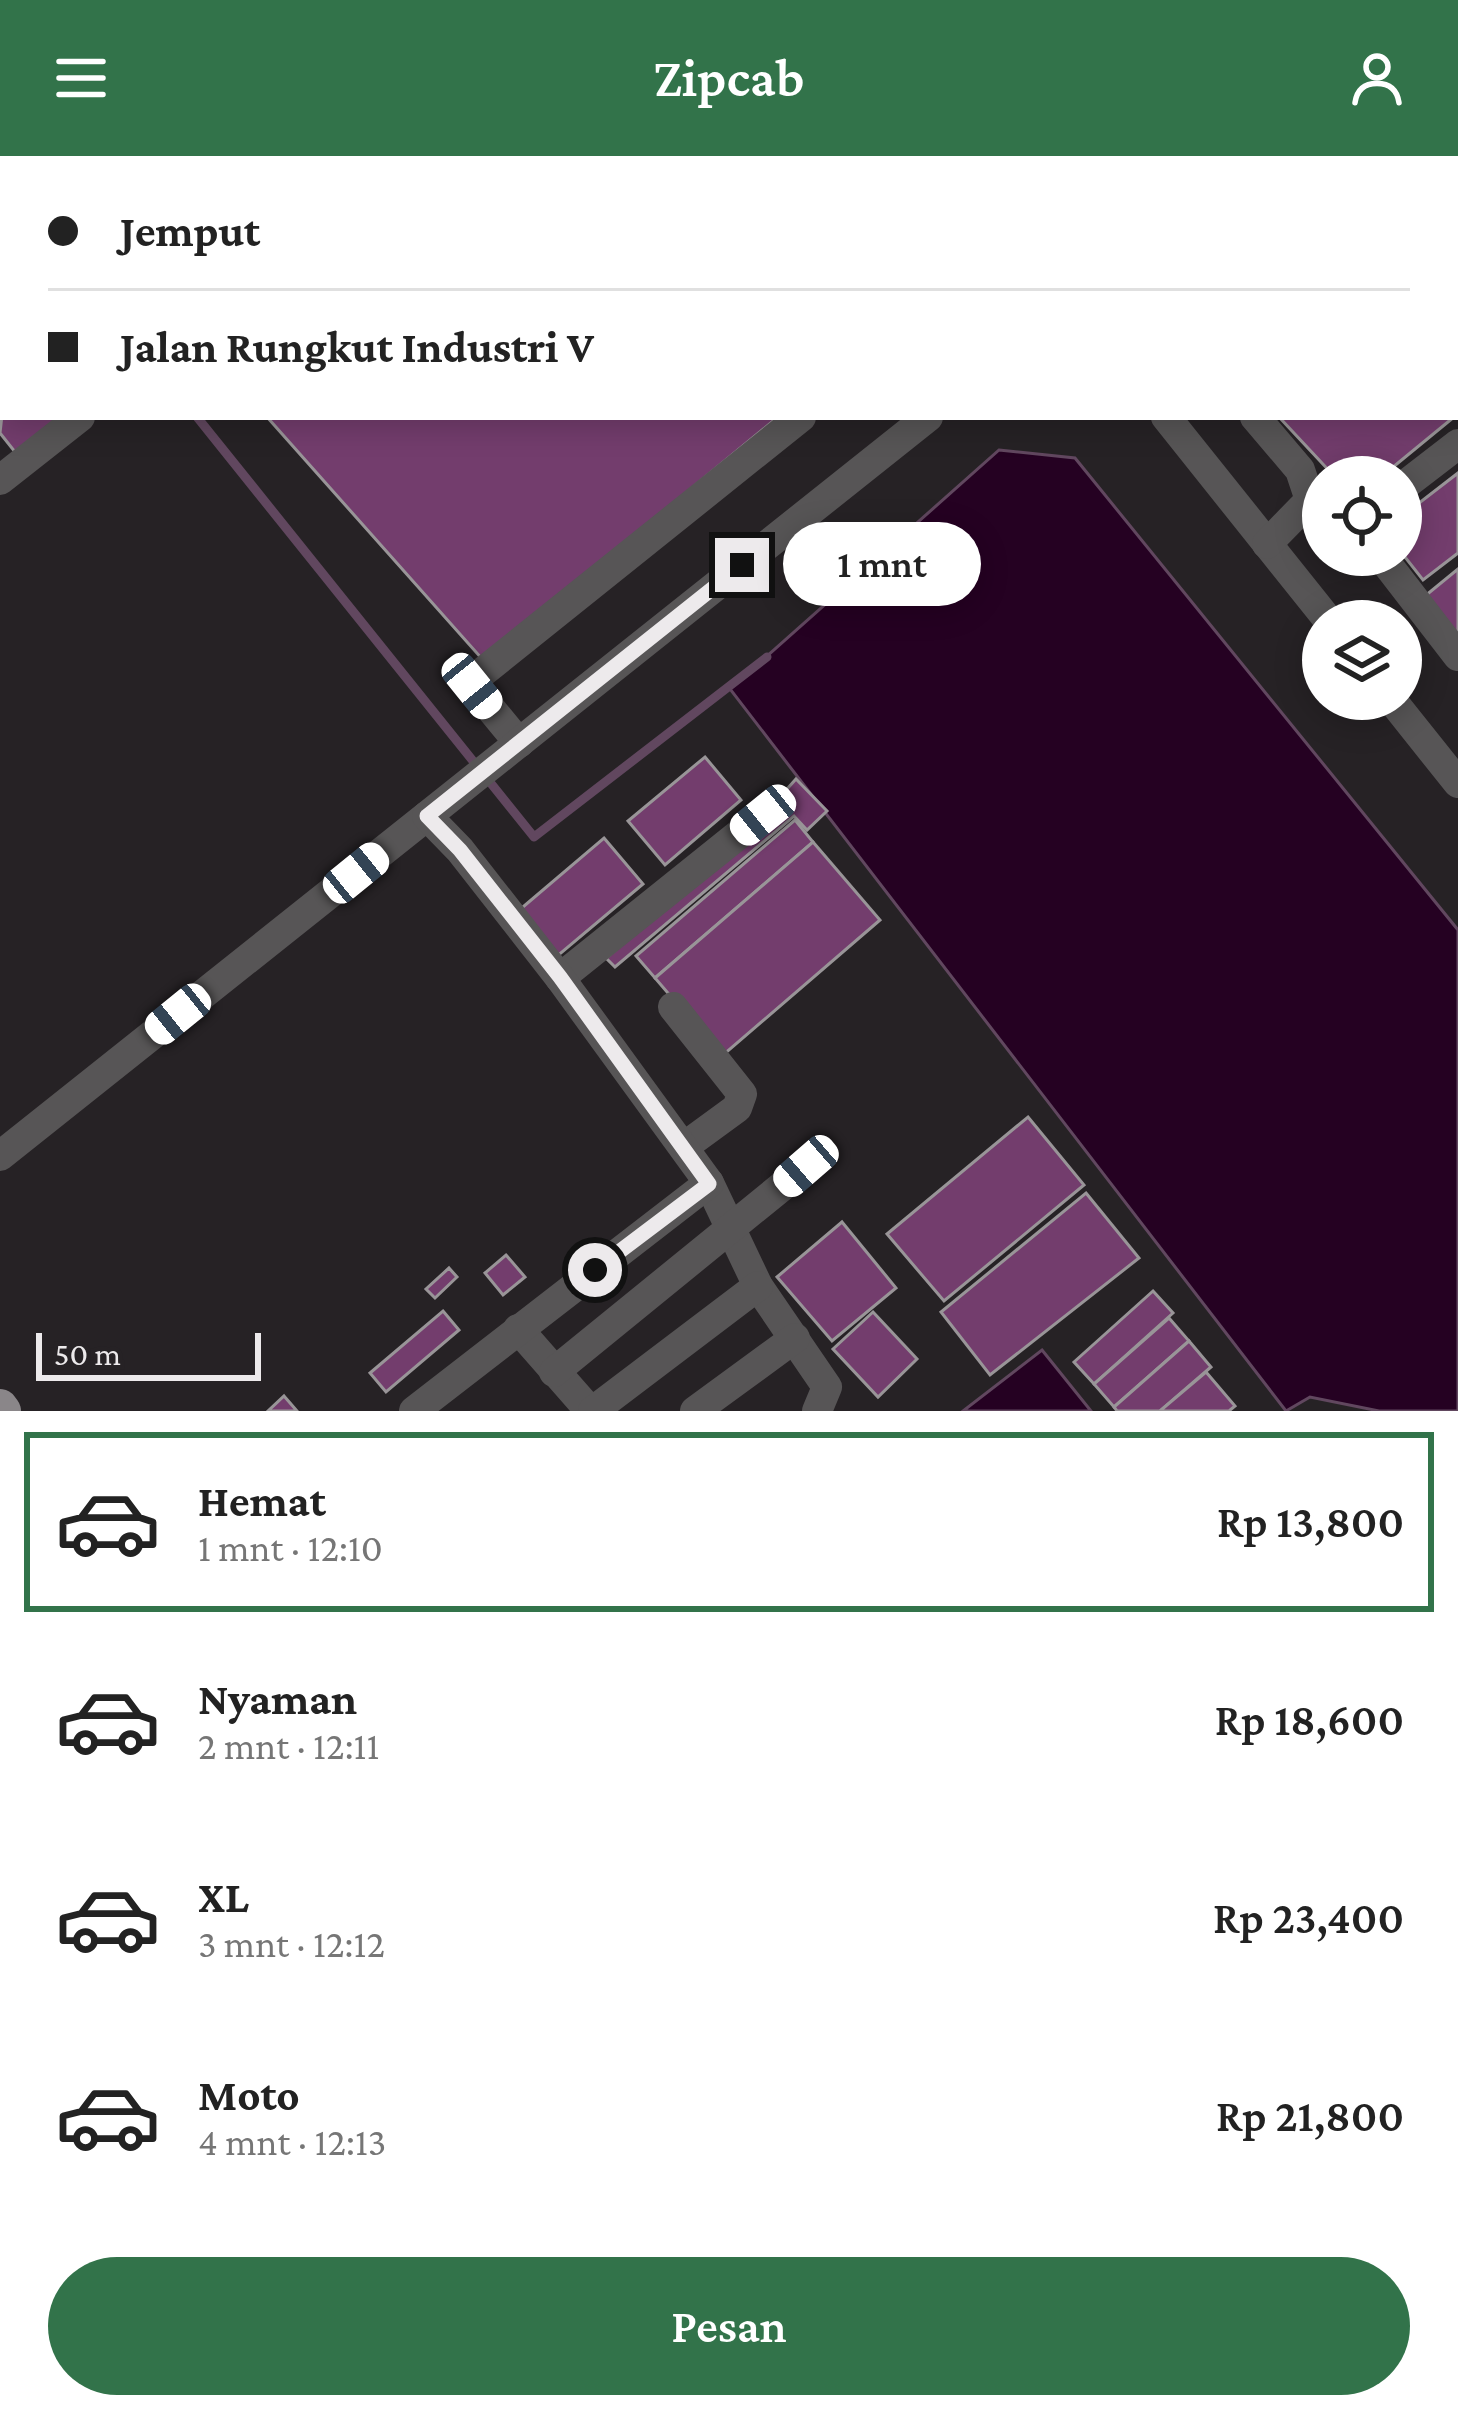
<!DOCTYPE html>
<html lang="id">
<meta charset="utf-8">
<style>
:root{--surface:#fff;--page:#f6f6f6;--text:#222;--muted:#767676;--line:#e0e0e0;--accent:#32734a}
body{margin:0;font-family:"Crimson Pro",serif;background:var(--page);color:var(--text);height:100vh;display:flex;flex-direction:column;font-size:45px;white-space:nowrap}
*{box-sizing:border-box;margin:0}
p{font-size:39px;color:var(--muted)}
.icon{flex:none;width:66px;height:66px;fill:none;stroke:currentColor;stroke-width:2;stroke-linecap:round;stroke-linejoin:round}
.map{position:relative;height:1255px;overflow:hidden}
.sheet{display:flex;flex-direction:column;background:var(--surface);flex:1}
.sheet>*{flex:none}
.top-card{position:absolute;left:0px;top:0px;width:1458px;height:264px;box-shadow:0 6px 30px #0003;display:grid;align-content:center;height:264px;padding:0 48px;background:var(--surface)}
.buttons{position:absolute;left:1302px;top:300px;display:grid;gap:24px}
.buttons a{display:grid;place-items:center;width:120px;height:120px;border-radius:50%;background:var(--surface);box-shadow:0 6px 30px #0003;font-size:60px}
.scale{position:absolute;left:36px;bottom:30px;width:225px;box-sizing:border-box;padding-left:12px;border:6px solid #edeaec;border-top:0;font-size:33px;line-height:42px;white-space:nowrap;color:#edeaec;-webkit-text-stroke:9px #262225;paint-order:stroke}
.end{position:absolute;width:54px;height:54px;margin:-27px;border:15px solid #edeaec;background:#111;box-shadow:0 0 0 6px #111}
.from{border-radius:50%}
.bubble{position:absolute;height:84px;border-radius:42px;background:var(--surface);box-shadow:0 6px 30px #0003;font-size:39px;font-weight:600;line-height:84px;text-align:center}
.car{position:absolute;width:36px;height:72px;margin:-36px -18px;border-radius:15px;box-shadow:0 0 9px 3px #0007;background:linear-gradient(#fff 24%,#345 0 40%,#fff 0 76%,#345 0 86%,#fff 0)}
.top-card b{display:flex;align-items:center;gap:42px;height:114px;font-size:45px}
.top-card b+b{border-top:3px solid var(--line)}
.top-card i{width:30px;height:30px;background:var(--text)}
ul{padding:21px 0 0;list-style:none}
li{display:flex;align-items:center;gap:36px;height:180px;margin:0 24px 18px;padding:0 24px;border:6px solid transparent;border-radius:0px}
li div{flex:1}
li b{display:block;font-size:45px}
li em{font-style:normal;font-weight:600}
li.current{border-color:var(--accent)}
li>.icon{width:108px;height:108px;stroke-width:1.5}
.primary-button{display:flex;gap:24px;margin-top:auto;padding:24px 48px}
.primary-button a{flex:1;height:138px;border-radius:72px;background:var(--accent);color:#fff;font-size:48px;font-weight:600;line-height:138px;text-align:center}
header{display:flex;justify-content:space-between;align-items:center;height:156px;padding:0 48px;background:var(--accent);color:#fff;font-size:54px;font-weight:600}
.map>svg:first-child{display:block}
</style>
<header><svg class="icon" aria-label="menu" viewBox="0 0 24 24"><path d="M4 6h16M4 12h16M4 18h16"/></svg>Zipcab<svg class="icon" aria-label="person" viewBox="0 0 24 24"><circle cx="12" cy="8" r="4"/><path d="M4 21q1-7 8-7t8 7"/></svg></header>
<div class="map">
<svg width="1458" height="1255" viewBox="0 0 1458 1255">
<rect width="100%" height="100%" fill="#262225"/>
<!-- water -->
<g fill="#250122" stroke="#61475f" stroke-width="3">
<path d="M999,294L1075,302L1458,774V1255H1379L1310,1241L1286,1255L730,533Z"/>
<path d="M1042,1194L1091,1255H963Z"/>
</g>
<g fill="none" stroke-linecap="round" stroke-linejoin="round">
<!-- stream -->
<g stroke="#61475f" stroke-width="9">
<path d="M0,15L3,18"/>
<path d="M197,261L534,681L767,501"/>
</g>
</g>
<!-- building -->
<g fill="#733d6d" stroke="#999598" stroke-width="3">
<path d="M98,0H510L506,3Z"/>
<path d="M553,0H832L835,3H549Z"/>
<path d="M1320,0H1458V54L1455,3H1316Z"/>
<path d="M1458,91V258L1455,260V93Z"/>
<path d="M3,250V261H60L15,296L0,277Z"/>
<path d="M267,261H778L483,504Z"/>
<path d="M1279,261H1454L1381,321H1335Z"/>
<path d="M1458,317V397L1423,424L1401,396V361Z"/>
<path d="M1458,413V481L1425,440Z"/>
<path d="M705,601L741,644L665,709L628,665Z"/>
<path d="M796,623L827,655L807,674L794,660L615,811L606,802L784,650L779,642Z"/>
<path d="M795,664L813,686L655,822L636,800Z"/>
<path d="M604,682L643,728L555,802L517,756Z"/>
<path d="M813,686L880,764L722,900L655,822Z"/>
<path d="M1028,961L1084,1029L944,1145L887,1078Z"/>
<path d="M1086,1037L1139,1102L990,1219L941,1156Z"/>
<path d="M842,1066L896,1132L832,1185L777,1121Z"/>
<path d="M506,1099L525,1121L503,1139L485,1117Z"/>
<path d="M449,1112L457,1121L435,1142L426,1133Z"/>
<path d="M1153,1135L1173,1157L1094,1228L1074,1206Z"/>
<path d="M443,1155L459,1174L386,1236L370,1217Z"/>
<path d="M873,1156L917,1203L878,1241L833,1193Z"/>
<path d="M1169,1162L1189,1185L1114,1251L1094,1228Z"/>
<path d="M1189,1185L1211,1211L1160,1255H1117L1114,1251Z"/>
<path d="M1206,1216L1235,1250L1229,1255H1160Z"/>
<path d="M284,1240L297,1255H268Z"/>
</g>
<g fill="none" stroke-linecap="round" stroke-linejoin="round">
<!-- minor -->
<g stroke="#575556" stroke-width="30">
<path d="M868,0L870,3"/>
<path d="M958,0L961,3"/>
<path d="M1055,0L1057,3"/>
<path d="M528,3L532,0"/>
<path d="M1147,3L1151,0"/>
<path d="M1251,3L1255,0"/>
<path d="M1307,3L1311,0"/>
<path d="M0,98L3,101"/>
<path d="M0,138L3,136"/>
<path d="M1166,261L1329,465"/>
<path d="M1255,261L1300,314L1310,344L1267,388"/>
<path d="M0,324L80,261"/>
<path d="M1401,332L1458,288"/>
<path d="M1380,399L1458,500"/>
<path d="M1391,543L1458,627"/>
<path d="M519,587L472,530L474,523L801,261"/>
<path d="M560,822L763,659"/>
<path d="M673,851L742,938L737,952L685,990"/>
<path d="M0,1000L928,261"/>
<path d="M709,1027L758,1130L827,1231L817,1255"/>
<path d="M518,1173L590,1255"/>
<path d="M554,1216L807,1010"/>
<path d="M414,1255L709,1027L560,822L460,694L427,660"/>
<path d="M593,1255L758,1130"/>
<path d="M695,1255L795,1182"/>
</g>
<!-- major -->
<path stroke="#8a8689" stroke-width="36" d="M0,1251L3,1255"/>
</g>
<g fill="none" stroke-linecap="round" stroke-linejoin="round">
<!-- route -->
<path stroke="#edeaec" stroke-width="15" d="M595,1114L709,1028L560,821L460,694L427,660L742,409"/>
</g>
</svg>
<div class="buttons">
<a><svg class="icon" aria-label="locate" viewBox="0 0 24 24"><circle cx="12" cy="12" r="6"/><path d="M12 2v4M12 18v4M2 12h4M18 12h4"/></svg></a>
<a><svg class="icon" aria-label="layers" viewBox="0 0 24 24"><path d="M12 4l9 5-9 5-9-5zM3 14l9 5 9-5"/></svg></a>
</div>
<div class="scale">50 m</div>
<i class="end from" style="left:595px;top:1114px"></i>
<i class="end" style="left:742px;top:409px"></i>
<div class="bubble" style="left:783px;top:366px;width:198px">1 mnt</div>
<i class="car" style="left:472px;top:530px;rotate:141deg"></i>
<i class="car" style="left:763px;top:659px;rotate:231deg"></i>
<i class="car" style="left:356px;top:717px;rotate:51deg"></i>
<i class="car" style="left:178px;top:858px;rotate:231deg"></i>
<i class="car" style="left:806px;top:1010px;rotate:229deg"></i>
<div class="top-card">
<b><i class="from"></i>Jemput</b>
<b><i></i>Jalan Rungkut Industri V</b>
</div>
</div>
<section class="sheet">
<ul>
<li class="current"><svg class="icon" aria-label="car" viewBox="0 0 24 24"><path d="M5 17H2v-5l4-1 3-4h7l3 4 3 1v5h-3M9 17h6M6 11h13"/><circle cx="7" cy="17" r="2"/><circle cx="17" cy="17" r="2"/></svg><div><b>Hemat</b><p>1 mnt · 12:10</p></div><em>Rp 13,800</em></li>
<li><svg class="icon" aria-label="car" viewBox="0 0 24 24"><path d="M5 17H2v-5l4-1 3-4h7l3 4 3 1v5h-3M9 17h6M6 11h13"/><circle cx="7" cy="17" r="2"/><circle cx="17" cy="17" r="2"/></svg><div><b>Nyaman</b><p>2 mnt · 12:11</p></div><em>Rp 18,600</em></li>
<li><svg class="icon" aria-label="car" viewBox="0 0 24 24"><path d="M5 17H2v-5l4-1 3-4h7l3 4 3 1v5h-3M9 17h6M6 11h13"/><circle cx="7" cy="17" r="2"/><circle cx="17" cy="17" r="2"/></svg><div><b>XL</b><p>3 mnt · 12:12</p></div><em>Rp 23,400</em></li>
<li><svg class="icon" aria-label="car" viewBox="0 0 24 24"><path d="M5 17H2v-5l4-1 3-4h7l3 4 3 1v5h-3M9 17h6M6 11h13"/><circle cx="7" cy="17" r="2"/><circle cx="17" cy="17" r="2"/></svg><div><b>Moto</b><p>4 mnt · 12:13</p></div><em>Rp 21,800</em></li>
</ul>
<div class="primary-button"><a>Pesan</a></div>
</section>
